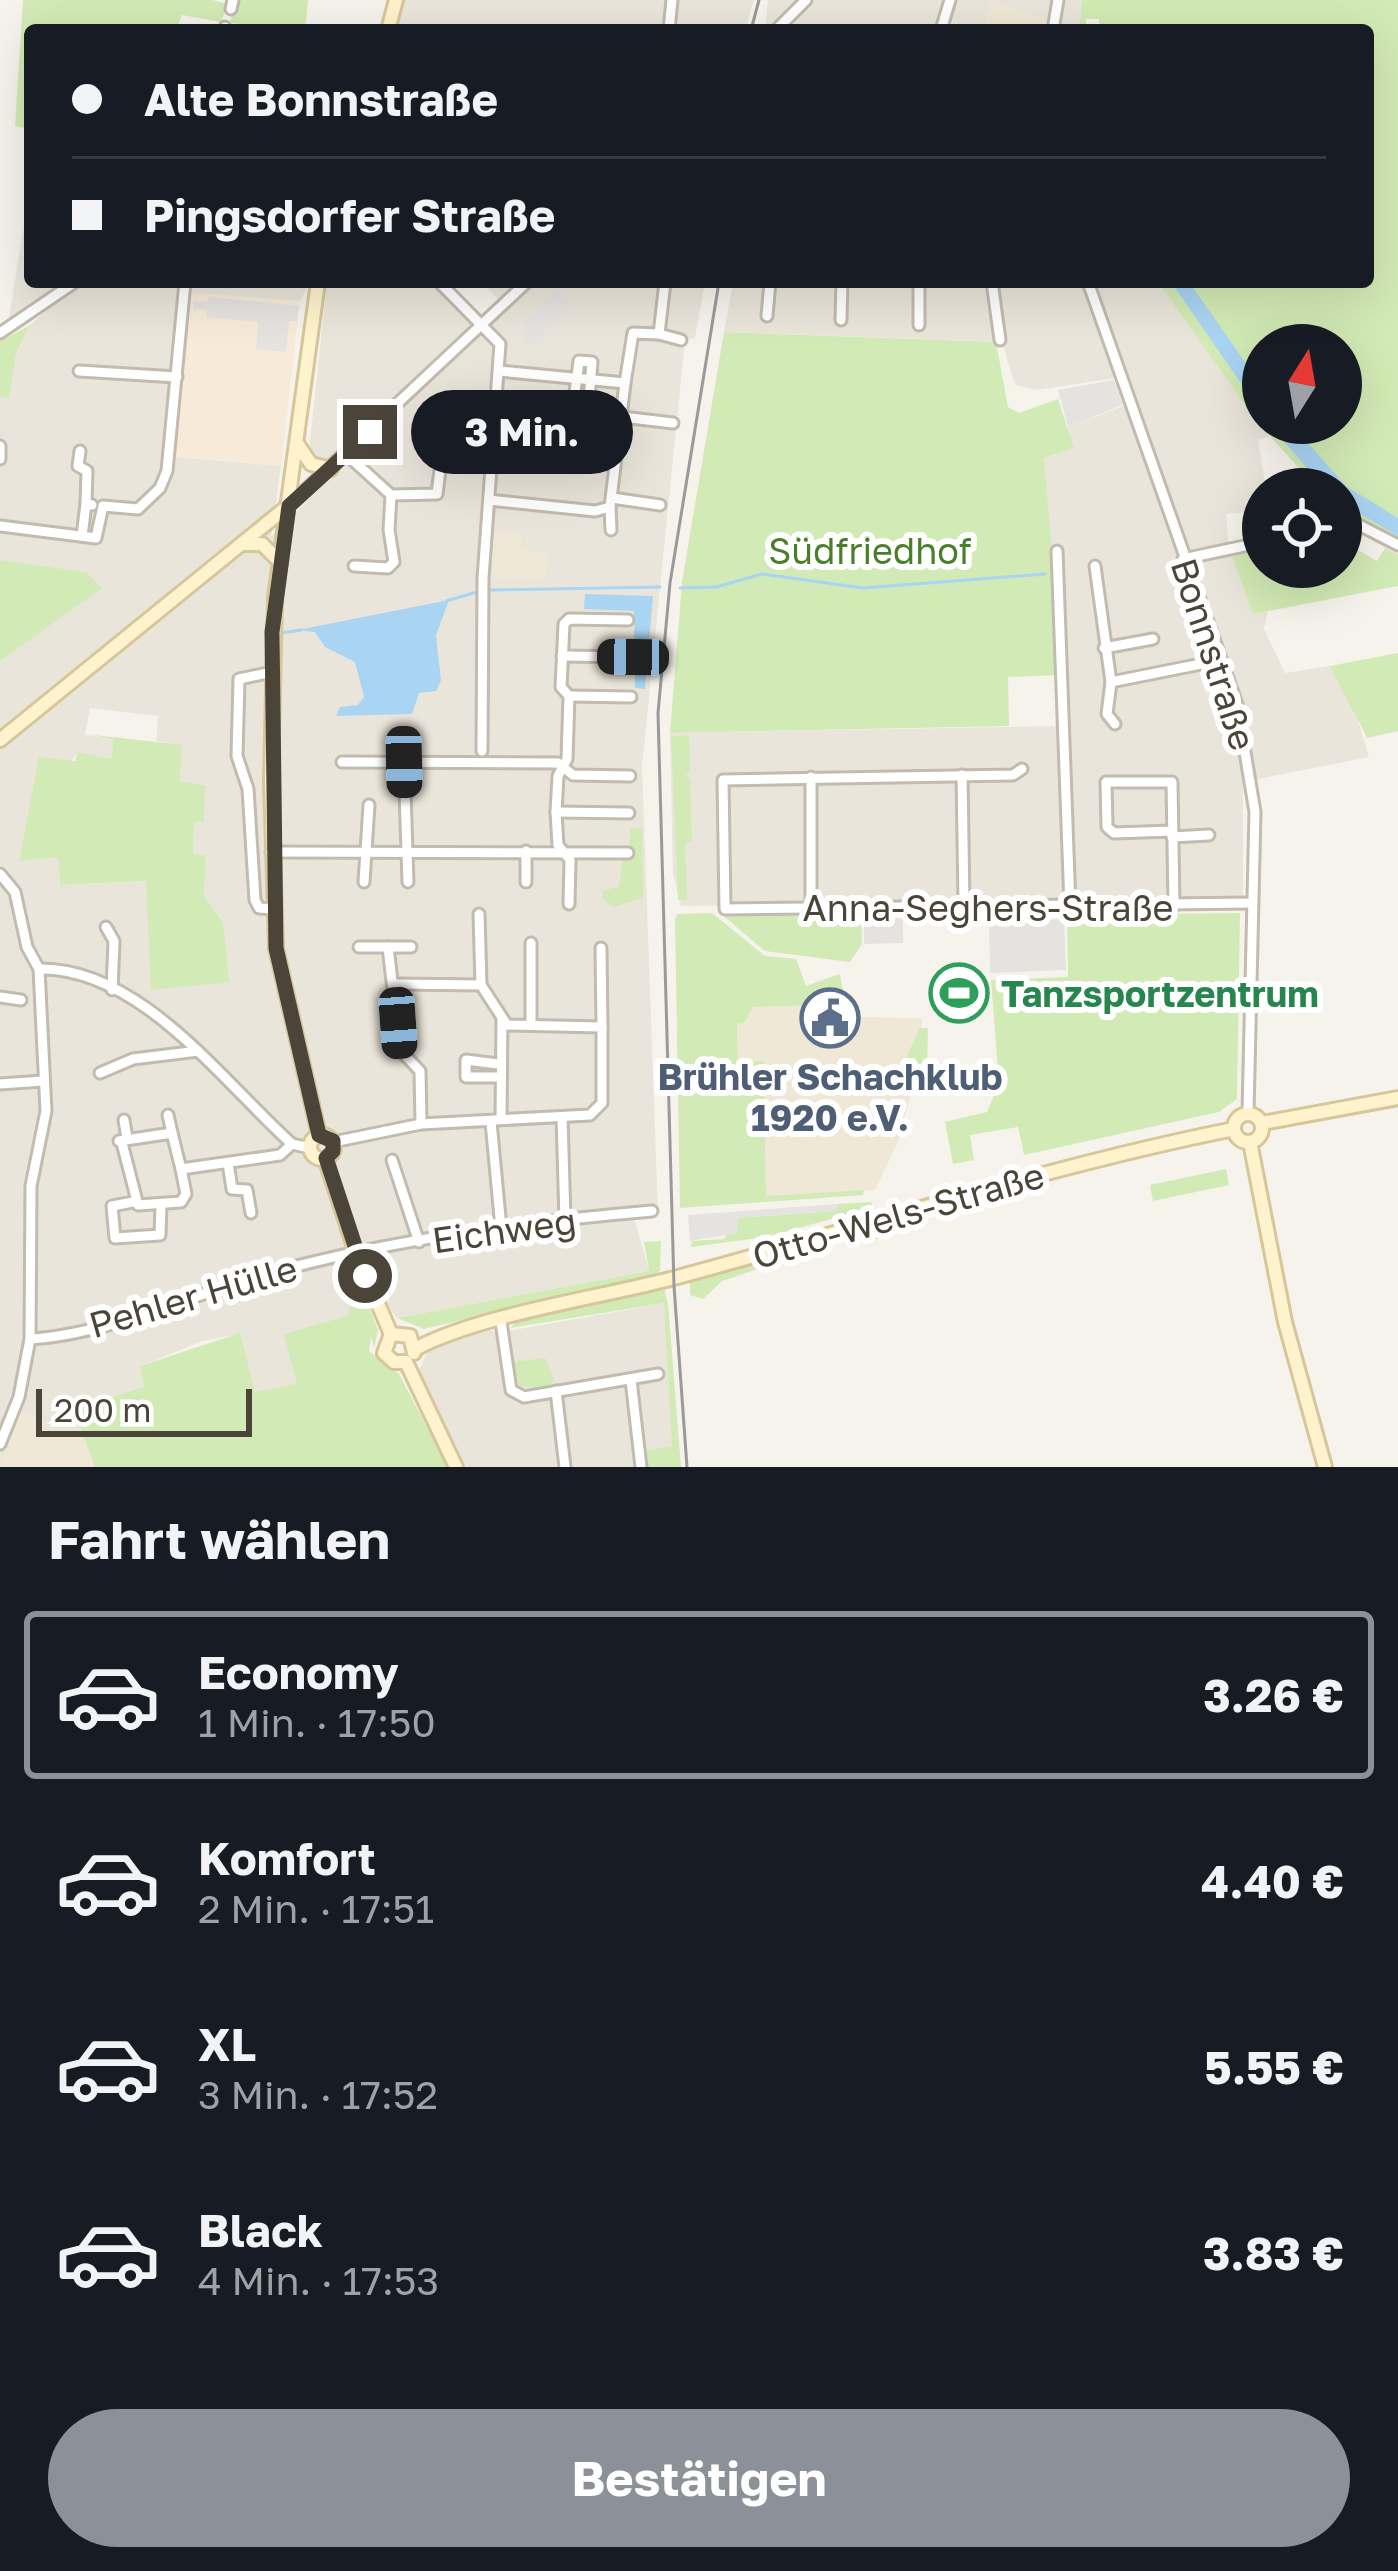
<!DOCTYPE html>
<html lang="de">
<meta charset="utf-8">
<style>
:root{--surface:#171b24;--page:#20242c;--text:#f1f3f6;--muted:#9ea1a6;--line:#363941;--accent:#8c9099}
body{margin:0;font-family:"Golos Text",sans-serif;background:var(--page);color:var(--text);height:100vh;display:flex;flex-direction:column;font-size:45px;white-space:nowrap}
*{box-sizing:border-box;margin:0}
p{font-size:39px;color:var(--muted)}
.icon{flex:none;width:66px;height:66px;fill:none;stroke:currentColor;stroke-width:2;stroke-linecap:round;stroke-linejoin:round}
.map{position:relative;height:1467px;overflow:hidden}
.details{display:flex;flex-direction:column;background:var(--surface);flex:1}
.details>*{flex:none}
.guide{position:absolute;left:24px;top:24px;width:1350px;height:264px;border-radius:12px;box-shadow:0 12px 48px #0002;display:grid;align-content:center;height:264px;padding:0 48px;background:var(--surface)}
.needle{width:78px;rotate:11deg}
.tools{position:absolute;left:1242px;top:324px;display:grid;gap:24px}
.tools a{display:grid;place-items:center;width:120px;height:120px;border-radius:50%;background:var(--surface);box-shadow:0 12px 48px #0002;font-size:60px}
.scale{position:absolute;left:36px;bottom:30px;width:216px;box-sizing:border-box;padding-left:12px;border:6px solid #4b4439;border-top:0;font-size:33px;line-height:42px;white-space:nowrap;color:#4b4439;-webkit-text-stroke:9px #fff;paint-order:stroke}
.end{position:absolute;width:54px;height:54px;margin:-27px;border:15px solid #4b4439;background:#fff;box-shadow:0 0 0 6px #fff}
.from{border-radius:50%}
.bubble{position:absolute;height:84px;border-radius:42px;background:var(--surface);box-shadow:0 12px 48px #0002;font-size:39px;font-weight:700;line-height:84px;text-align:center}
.car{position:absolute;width:36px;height:72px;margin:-36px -18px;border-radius:15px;box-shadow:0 0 9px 3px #0007;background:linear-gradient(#222 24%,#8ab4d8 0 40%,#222 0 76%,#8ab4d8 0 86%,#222 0)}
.guide b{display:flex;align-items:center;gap:42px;height:114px;font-size:45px}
.guide b+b{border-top:3px solid var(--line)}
.guide i{width:30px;height:30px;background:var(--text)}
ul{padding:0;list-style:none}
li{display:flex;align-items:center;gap:36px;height:168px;margin:0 24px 18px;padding:0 24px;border:6px solid transparent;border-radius:12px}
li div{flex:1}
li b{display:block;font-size:45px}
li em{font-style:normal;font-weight:700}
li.selected{border-color:var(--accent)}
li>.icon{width:108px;height:108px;stroke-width:1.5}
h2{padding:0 48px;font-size:54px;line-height:144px}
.action{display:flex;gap:24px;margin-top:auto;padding:24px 48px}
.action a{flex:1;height:138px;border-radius:72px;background:var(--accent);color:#fff;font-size:48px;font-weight:700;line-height:138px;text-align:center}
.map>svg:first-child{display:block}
</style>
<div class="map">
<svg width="1398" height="1467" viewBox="0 0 1398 1467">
<rect width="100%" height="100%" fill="#f6f3ec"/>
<!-- residential -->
<g fill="#eae5da" fill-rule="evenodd">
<path d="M398,0H754L745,30H388Z"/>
<path d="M768,0H1082L1079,30H765Z"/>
<path d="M30,190V282H61L8,323Z"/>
<path d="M90,282H310L300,301L178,292L165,456L281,466L271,537L504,305L482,282H705L695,338L685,340L642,767L658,1215L634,1217L649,1271L397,1318L383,1302L347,1316L297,1384L255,1392L239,1334L203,1341L140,1366L144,1387L75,1409L95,1467H0V661L85,572L0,560V397H9L16,354L29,326L70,290ZM90,708L158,716L156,741L182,746L180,781L205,785L203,822L194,821L193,854L206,855L204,896L223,922L147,881L60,885L58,857L19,860L30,806L78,753L111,759L115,739L85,735Z"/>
<path d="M327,282H432L475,328L328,460L317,459L309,451Z"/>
<path d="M733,282H1160L1270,436L1258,440L1266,489L1263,511L1226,514L1229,549L1253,614L1268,611L1264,629L1285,673L1330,666L1341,689L1351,697L1369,757L1258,779L1243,773V899L681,906L673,873L670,733L1064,726L1044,458L1073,448L1068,427L1124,406L1116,378L1037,390L1015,385L1002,342L724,332Z"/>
<path d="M665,1303L676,1467H464L419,1370L430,1346L488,1330L497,1333Z"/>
</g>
<!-- commercial -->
<path fill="#f7ead8" d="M178,292L300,301L281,466L165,456Z"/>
<!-- education -->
<g fill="#efe8d6">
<path d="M992,0L1048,21L1047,30H983Z"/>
<path d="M495,533L521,535V550L548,554L546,577L495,578L490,558Z"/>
<path d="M845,1004H857L858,1017L922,1018L917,1072L897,1144L875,1190L766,1197L764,1061H738L737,1023L752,1007Z"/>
<path d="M20,1412L43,1417L48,1438L81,1429L95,1467H0Z"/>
</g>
<!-- green -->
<g fill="#d2eab5" fill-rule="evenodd">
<path d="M23,0H212L228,4L221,22L182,15L176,30H30V129L15,126Z"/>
<path d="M236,0H308L305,30L230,23Z"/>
<path d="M1082,0H1398V543L1341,513V489H1318L1257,422L1158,282H1368V30H1100L1099,19H1086V30H1079ZM1263,345H1341V423H1263Z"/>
<path d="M29,326L16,354L9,398L0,397V341Z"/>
<path d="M724,332L996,342L1008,407L1019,413L1058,399L1074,448L1044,458L1062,675L1008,677L1009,726L670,733L682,582Z"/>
<path d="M1347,527L1363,536L1358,550L1377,561L1385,548L1398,554V586L1253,614L1229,549L1263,545V567H1341V528Z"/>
<path d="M0,560L86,572L102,588L0,661Z"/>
<path d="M1398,653V731L1367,738C1355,712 1341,691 1330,666Z"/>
<path d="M85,734L182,745L180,781L205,785L204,822H194L193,854L206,855L204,896L223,922L229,982L151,990L146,881L60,885L58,857L19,861L39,757L75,761L78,752L111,759L114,739Z"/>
<path d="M671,736H689L690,773L685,774L690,779L692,842L685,844L687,900H678Z"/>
<path d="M630,828H642L643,898L613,907L602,897L604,890L619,887L623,858L630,857Z"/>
<path d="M849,910L850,916H861L862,944L850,962L765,951L719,912Z"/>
<path d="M712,913L765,956L796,959L806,986L840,974L845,1004L753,1007L744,1023L737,1024L738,1061H764L766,1196L864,1190L863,1195L680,1208L675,920L677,914Z"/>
<path d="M1240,913L1237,1099L1219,1112L1024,1155L1018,1127L970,1135L974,1160L953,1164L945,1122L987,1112L999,1083L991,980L1068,977L1067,915Z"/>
<path d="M920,1028H928L927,1069L907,1088L906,1058Z"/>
<path d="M1226,1169L1229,1185L1153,1201L1150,1185Z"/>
<path d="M872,1202L871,1208L766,1237L691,1247L692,1241L724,1239L736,1218L836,1211L837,1204Z"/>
<path d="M866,1227L877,1229L878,1239L842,1240L722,1281L703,1299L690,1295V1280Z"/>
<path d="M661,1241L660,1271L653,1275L424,1329L397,1318L649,1271L644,1242Z"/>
<path d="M344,1263L352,1265L378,1330L374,1348L371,1336L369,1351L399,1374L448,1467H95L74,1409L144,1387L140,1366L240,1333L255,1392L297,1384L284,1334L347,1316L355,1296Z"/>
<path d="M663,1284L668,1303L681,1467H646L644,1451L672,1446L664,1303L510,1328L518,1321Z"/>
<path d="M545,1358L554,1380L549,1387H519L513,1362Z"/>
</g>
<!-- parking -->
<g fill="#e5e3e0">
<path d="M557,291L570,304L544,329L543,344L525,343L526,320Z"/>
<path d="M209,297L299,306L297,321H289L286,352L256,349L258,322L207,317V310L193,309V301L208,302Z"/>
<path d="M1114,380L1123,405L1068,427L1058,390Z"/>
<path d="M864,910H903V943L864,944Z"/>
<path d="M1064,919L1066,970L990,973L989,922Z"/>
<path d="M837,1204V1211L737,1218L738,1233L690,1241L688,1215Z"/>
</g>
<!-- water -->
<g fill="#a9d4f2">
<path d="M1171,282H1189L1263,388V415Z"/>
<path d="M1268,423H1290L1346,486L1398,518V536L1341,503V489H1325Z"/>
<path d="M585,594L653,596L645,689L635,688L634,611L584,609Z"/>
<path d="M449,600L436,635L441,680L436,691L419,693L412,714L336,716L340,707L358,705L364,697L355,662L325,647L315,632L298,630Z"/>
</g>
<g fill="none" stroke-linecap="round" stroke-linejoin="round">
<!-- stream -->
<g stroke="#a9d4f2" stroke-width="3">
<path d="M680,588L716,587L762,574L863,588L1045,574"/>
<path d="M489,590L660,587"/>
<path d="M446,601L477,592"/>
<path d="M281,633L301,630"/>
</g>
<!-- street casing -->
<g stroke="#c2bbae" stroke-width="15">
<g id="street">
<path d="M231,9L233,0"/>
<path d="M224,30L225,27"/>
<path d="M669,30L672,0"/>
<path d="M776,30L806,0"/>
<path d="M941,30L950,0"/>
<path d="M1053,30L1058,0"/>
<path d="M439,282L500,344L483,578L482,751"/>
<path d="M919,282V325"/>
<path d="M992,282L1000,340"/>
<path d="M1088,282L1237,704L1255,812L1248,1113"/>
<path d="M767,316L770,282"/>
<path d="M841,320L842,282"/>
<path d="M0,333L75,282"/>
<path d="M659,334L681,340"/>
<path d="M579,361L592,362L589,401L574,399Z"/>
<path d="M79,371L177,377"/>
<path d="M499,371L625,383L633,333L659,334L665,282"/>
<path d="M622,417L673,423"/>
<path d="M544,435L619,443"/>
<path d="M0,446V459"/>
<path d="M80,451L78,466L87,471L86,504"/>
<path d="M346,454L391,495L437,494L445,431L441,421"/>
<path d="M612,498L660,505"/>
<path d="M489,500L595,511L610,507L625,383"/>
<path d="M289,505L527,282"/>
<path d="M610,507L611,530"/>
<path d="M1341,525L1357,524L1398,545"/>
<path d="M0,526L96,538L103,506L138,509L160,488L167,471L185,282"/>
<path d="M82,536L86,504L92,505"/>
<path d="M1057,551L1070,906"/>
<path d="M1183,559L1263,542"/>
<path d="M354,566L388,568L394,562L389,530L391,495"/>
<path d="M1095,566L1111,682"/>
<path d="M1104,648L1153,639"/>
<path d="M562,656L633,657"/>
<path d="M272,672L239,679L237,756L248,789L255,900L259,908L274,909"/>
<path d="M569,696L631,697"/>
<path d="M1115,724L1107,714L1111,682L1221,660"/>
<path d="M342,762L558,763L573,775L630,776"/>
<path d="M404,762L408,882"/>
<path d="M1022,769L1013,775L723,780L725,909L1252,903"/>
<path d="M962,775L964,905"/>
<path d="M556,812L629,813"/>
<path d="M1172,831L1114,833L1107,827L1106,782H1172L1174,906"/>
<path d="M1172,837L1209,835"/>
<path d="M271,852L628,853"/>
<path d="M0,874L15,892L27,947L39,969L46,1111L31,1186L30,1339L19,1397L0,1444"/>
<path d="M364,882L369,805"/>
<path d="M526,882V851"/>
<path d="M569,904L570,860L558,845L556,812L558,776L567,759L569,696L561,687L564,624L569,619L628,620"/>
<path d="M811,908V777"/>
<path d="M479,914L481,985"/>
<path d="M106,927L114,941L112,990"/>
<path d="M531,943V1024"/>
<path d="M359,947H411"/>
<path d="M388,947L400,1050L420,1071L421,1124"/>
<path d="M601,948L602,1027"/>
<path d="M39,969C140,967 223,1082 292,1144L310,1148"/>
<path d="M0,997L21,1000"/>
<path d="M498,1064L466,1060V1077H499"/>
<path d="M100,1073L133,1059L198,1051"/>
<path d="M0,1084L43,1081"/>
<path d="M168,1115L172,1133"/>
<path d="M562,1117L565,1220"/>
<path d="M501,1119L502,1018"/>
<path d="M124,1120L127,1138"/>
<path d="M491,1122L501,1228"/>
<path d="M119,1141L172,1133L181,1169L280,1155L292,1144"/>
<path d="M333,1142L421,1124L590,1115L602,1103V1027L507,1025L481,985L395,984"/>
<path d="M122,1143L138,1205L181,1202L186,1194L181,1169"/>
<path d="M392,1160L419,1242"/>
<path d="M228,1163L232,1189L247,1190L251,1213"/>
<path d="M133,1202L112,1206L115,1238L160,1235L161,1206"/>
<path d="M501,1322L511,1390L524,1397L658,1374"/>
<path d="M30,1339C106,1335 196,1293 270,1273C394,1239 525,1222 652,1211"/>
<path d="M631,1380L641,1467"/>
<path d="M556,1391L565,1467"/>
</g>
</g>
<!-- secondary casing -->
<g stroke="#d6c79b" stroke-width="18">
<g id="secondary">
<path d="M388,30L396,0"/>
<path d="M318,282L275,597L271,781L276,948L319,1135"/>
<path d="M298,445L311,464L331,469"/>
<path d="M245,544H262L279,561"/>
<path d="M0,740L288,506"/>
<circle cx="1248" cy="1128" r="14"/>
<path d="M1262,1123L1398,1098"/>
<circle cx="322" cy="1147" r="12"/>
<path d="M1250,1142L1285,1322L1325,1467"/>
<path d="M325,1158L356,1253L391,1334"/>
<path d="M391,1334L410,1336L414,1353"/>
<path d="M391,1334L384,1353L394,1362H406"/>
<path d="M415,1349C478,1315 597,1298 670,1279C858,1229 1043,1167 1234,1129"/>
<path d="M406,1362L456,1467"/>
</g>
</g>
<!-- street -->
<use href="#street" stroke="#fff" stroke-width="9"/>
<!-- secondary -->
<use href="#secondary" stroke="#fff3cd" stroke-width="12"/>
<!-- tram -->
<g stroke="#9a9a9a" stroke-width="3">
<path d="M751,30L759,0"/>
<path d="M687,1467L674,1286L658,713L670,583L719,282"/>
</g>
</g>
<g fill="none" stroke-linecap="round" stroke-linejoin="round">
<!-- route -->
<path stroke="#4b4439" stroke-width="15" d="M365,1276L326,1158L333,1151V1141L319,1135L276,948L272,632L289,506L370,432"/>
</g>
<!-- icons -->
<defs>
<g id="stadium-ring" transform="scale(3)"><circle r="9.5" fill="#fff" stroke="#2e9e5b" stroke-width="1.5"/><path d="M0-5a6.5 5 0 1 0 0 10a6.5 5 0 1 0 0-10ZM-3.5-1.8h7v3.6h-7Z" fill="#2e9e5b"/></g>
<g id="civic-ring" transform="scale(3)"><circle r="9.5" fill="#fff" stroke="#5c6f8a" stroke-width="1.5"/><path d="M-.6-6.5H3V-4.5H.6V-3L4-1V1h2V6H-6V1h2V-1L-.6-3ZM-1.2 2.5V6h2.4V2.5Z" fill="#5c6f8a"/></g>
</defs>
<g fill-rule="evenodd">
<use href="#stadium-ring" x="959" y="993"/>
<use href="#civic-ring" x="830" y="1018"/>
</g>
<g text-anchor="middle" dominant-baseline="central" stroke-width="12" stroke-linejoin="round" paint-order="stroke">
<!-- park labels -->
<g font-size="36" fill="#4a7f2a" stroke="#fff">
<text x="870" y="550">Südfriedhof</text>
</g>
<!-- street labels -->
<g font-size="36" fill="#4b4439" stroke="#fff">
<text transform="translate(1214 654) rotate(72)">Bonnstraße</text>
<text x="988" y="907">Anna-Seghers-Straße</text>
<text transform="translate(898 1215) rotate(-16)">Otto-Wels-Straße</text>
<text transform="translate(504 1230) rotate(-8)">Eichweg</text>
<text transform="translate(193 1296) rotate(-16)">Pehler Hülle</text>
</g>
<!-- leisure labels -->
<g font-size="36" font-weight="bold" fill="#27864d" stroke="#fff" text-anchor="start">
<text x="1001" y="993">Tanzsportzentrum</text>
</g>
<!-- service labels -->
<g font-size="36" font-weight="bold" fill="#4e5e75" stroke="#fff">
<text x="830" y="1076">Brühler Schachklub<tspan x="830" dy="41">1920 e.V.</tspan></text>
</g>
</g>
</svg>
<div class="tools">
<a><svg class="needle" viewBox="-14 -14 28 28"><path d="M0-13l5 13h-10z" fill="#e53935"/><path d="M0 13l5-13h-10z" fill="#9ea1a6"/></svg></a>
<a><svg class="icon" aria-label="locate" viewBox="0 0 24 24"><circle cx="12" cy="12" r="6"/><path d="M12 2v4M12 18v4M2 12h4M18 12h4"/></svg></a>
</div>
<div class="scale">200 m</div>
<i class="end from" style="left:365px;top:1276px"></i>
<i class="end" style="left:370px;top:432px"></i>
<div class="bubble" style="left:411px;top:390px;width:222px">3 Min.</div>
<i class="car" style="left:633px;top:657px;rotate:271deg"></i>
<i class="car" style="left:404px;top:762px;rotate:179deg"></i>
<i class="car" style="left:398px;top:1023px;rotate:176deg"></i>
<div class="guide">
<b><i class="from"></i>Alte Bonnstraße</b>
<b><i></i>Pingsdorfer Straße</b>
</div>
</div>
<section class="details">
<h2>Fahrt wählen</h2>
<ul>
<li class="selected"><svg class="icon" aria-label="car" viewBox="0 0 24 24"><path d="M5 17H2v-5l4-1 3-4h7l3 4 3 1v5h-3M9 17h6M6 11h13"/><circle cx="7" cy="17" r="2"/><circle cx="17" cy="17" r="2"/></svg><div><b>Economy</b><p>1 Min. · 17:50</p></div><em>3.26 €</em></li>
<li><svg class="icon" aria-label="car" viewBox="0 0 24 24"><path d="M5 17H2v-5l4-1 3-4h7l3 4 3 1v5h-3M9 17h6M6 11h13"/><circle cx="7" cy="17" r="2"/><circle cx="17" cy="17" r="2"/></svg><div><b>Komfort</b><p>2 Min. · 17:51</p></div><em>4.40 €</em></li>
<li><svg class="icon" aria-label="car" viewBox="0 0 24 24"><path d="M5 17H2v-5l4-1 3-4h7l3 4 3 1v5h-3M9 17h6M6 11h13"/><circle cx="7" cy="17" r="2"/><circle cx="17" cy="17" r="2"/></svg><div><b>XL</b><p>3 Min. · 17:52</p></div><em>5.55 €</em></li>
<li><svg class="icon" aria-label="car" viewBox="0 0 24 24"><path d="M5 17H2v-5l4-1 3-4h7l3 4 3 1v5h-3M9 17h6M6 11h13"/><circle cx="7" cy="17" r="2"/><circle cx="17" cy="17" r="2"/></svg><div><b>Black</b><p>4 Min. · 17:53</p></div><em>3.83 €</em></li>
</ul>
<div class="action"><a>Bestätigen</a></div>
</section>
